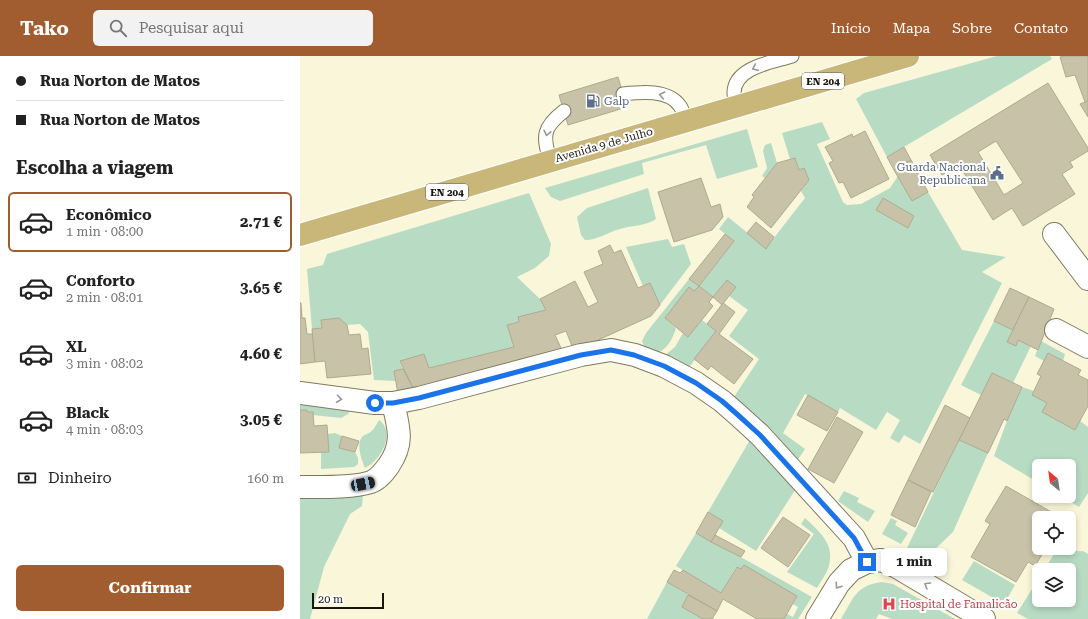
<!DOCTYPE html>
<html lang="pt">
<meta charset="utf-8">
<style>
:root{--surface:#fff;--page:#f2f2f2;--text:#222;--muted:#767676;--line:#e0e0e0;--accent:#a15d2f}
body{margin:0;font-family:"Roboto Serif",serif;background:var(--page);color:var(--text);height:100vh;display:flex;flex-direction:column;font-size:15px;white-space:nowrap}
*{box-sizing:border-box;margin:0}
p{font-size:13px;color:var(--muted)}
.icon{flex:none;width:22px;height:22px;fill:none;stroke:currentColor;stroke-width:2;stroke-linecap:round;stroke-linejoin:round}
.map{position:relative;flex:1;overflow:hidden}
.sheet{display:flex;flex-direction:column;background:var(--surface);width:300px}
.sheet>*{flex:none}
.guide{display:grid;align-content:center;height:88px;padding:0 16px;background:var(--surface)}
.needle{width:26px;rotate:331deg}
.buttons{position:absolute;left:732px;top:403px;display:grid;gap:8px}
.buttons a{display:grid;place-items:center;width:44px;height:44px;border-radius:6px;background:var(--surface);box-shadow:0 2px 6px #0003;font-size:20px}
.scale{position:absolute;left:12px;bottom:10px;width:72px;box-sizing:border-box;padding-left:4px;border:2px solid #19170d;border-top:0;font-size:11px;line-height:14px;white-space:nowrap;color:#19170d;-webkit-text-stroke:3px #fff;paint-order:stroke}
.end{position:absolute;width:18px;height:18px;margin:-9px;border:5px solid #1a73e8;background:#fff;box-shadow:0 0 0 2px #fff}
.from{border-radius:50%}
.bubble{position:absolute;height:28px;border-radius:6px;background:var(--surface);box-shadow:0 2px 6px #0003;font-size:13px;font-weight:700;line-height:28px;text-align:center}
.car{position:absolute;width:12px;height:24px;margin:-12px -6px;border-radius:5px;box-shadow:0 0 3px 1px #0007;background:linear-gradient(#222 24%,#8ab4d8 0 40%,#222 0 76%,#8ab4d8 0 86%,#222 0)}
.guide b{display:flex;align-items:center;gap:14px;height:38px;font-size:15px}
.guide b+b{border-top:1px solid var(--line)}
.guide i{width:10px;height:10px;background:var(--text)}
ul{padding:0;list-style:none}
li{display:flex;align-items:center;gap:12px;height:60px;margin:0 8px 6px;padding:0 8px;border:2px solid transparent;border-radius:6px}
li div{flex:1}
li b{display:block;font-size:15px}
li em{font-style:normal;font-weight:700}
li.on{border-color:var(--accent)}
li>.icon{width:36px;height:36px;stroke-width:1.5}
h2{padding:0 16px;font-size:18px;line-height:48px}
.pay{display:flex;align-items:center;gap:10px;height:44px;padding:0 16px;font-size:15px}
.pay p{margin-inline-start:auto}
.button{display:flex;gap:8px;margin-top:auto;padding:8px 16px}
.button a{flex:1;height:46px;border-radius:6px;background:var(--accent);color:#fff;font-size:16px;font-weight:700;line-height:46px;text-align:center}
header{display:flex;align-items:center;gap:24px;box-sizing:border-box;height:56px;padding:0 20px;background:var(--accent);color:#fff}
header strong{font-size:19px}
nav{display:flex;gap:22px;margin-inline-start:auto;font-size:14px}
.search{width:280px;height:36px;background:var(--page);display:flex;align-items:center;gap:10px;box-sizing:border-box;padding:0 14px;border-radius:6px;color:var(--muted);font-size:15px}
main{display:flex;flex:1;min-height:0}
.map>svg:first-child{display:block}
</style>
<header>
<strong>Tako</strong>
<div class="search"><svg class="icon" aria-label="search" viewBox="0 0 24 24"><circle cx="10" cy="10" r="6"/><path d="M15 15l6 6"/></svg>Pesquisar aqui</div>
<nav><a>Início</a><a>Mapa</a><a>Sobre</a><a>Contato</a></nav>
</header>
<main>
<section class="sheet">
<div class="guide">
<b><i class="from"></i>Rua Norton de Matos</b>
<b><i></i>Rua Norton de Matos</b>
</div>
<h2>Escolha a viagem</h2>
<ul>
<li class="on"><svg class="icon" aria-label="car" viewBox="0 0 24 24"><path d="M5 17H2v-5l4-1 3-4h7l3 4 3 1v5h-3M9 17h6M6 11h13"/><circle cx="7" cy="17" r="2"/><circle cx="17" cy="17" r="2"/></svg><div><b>Econômico</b><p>1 min · 08:00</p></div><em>2.71 €</em></li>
<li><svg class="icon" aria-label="car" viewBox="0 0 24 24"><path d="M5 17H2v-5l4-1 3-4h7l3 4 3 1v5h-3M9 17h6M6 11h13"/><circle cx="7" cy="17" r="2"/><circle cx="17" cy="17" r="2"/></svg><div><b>Conforto</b><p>2 min · 08:01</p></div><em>3.65 €</em></li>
<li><svg class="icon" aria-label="car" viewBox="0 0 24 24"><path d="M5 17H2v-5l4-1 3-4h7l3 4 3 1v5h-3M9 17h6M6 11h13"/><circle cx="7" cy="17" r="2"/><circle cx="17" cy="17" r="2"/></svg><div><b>XL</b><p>3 min · 08:02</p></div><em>4.60 €</em></li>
<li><svg class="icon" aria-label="car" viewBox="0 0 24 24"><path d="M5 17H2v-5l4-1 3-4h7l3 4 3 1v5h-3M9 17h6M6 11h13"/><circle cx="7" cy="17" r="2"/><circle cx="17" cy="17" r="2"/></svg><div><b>Black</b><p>4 min · 08:03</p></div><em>3.05 €</em></li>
</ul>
<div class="pay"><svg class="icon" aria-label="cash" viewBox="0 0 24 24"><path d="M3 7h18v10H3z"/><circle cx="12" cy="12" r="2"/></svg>Dinheiro<p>160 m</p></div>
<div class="button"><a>Confirmar</a></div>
</section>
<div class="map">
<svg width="788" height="563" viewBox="0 0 788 563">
<rect width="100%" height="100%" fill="#faf6d9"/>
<!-- green -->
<g fill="#b8dbc4" fill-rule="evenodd">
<path d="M697,0H750L752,3L587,101L556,43L564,37Z"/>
<path d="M522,66L530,83L517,88L543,146L547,149L561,148L590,132L598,120L612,145L628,136L662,194L706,201L682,216L702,227L620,388L604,379L599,387L590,382L600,364L587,356L576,374L540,352L538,356L505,338L483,377L505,393L497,405L432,344L459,303L429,280L448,254L429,240L436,231L427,224L413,241L399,230L394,235L389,232L365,262L376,272C372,285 366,296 351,299L344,290L342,285L346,277L389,223L399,230L434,185L419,173L428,161L466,192L505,142L501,135L509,124L504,113L499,114L495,102L490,103L482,77ZM583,142L614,160L608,172L576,154Z"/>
<path d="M447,73L458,111L417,123L406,89L342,107L344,118L260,145L251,141L245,132Z"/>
<path d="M471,87L477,107L465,122L462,120L467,112L463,95L465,89Z"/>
<path d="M348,132L356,163C346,170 333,169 320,173C308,176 298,184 285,184L281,179L277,161L287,152Z"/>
<path d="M229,137L251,188L249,200L235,212L217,221L240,243L246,254L219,266L207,269L214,291L129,312L124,298L100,306L103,313L94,315L96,325L74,324L68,276L60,268L47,269L39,262L21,264L22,272L12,273L7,213L23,209L27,198Z"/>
<path d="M368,183L372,191L384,188L391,208L360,249L343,230L326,191Z"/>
<path d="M402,264L416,275L391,309L387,312L362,302L375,291L383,277L388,281Z"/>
<path d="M694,265L713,274L707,286L716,290L718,284L731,290L713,327L692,317L681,339L661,329Z"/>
<path d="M741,285L765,298L763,305L749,297L744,305L735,300Z"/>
<path d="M722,331L734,335L732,339L747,347L742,356L775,374L780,365L788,371V437L779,451L761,440H769V410H739V427L694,400L707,365Z"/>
<path d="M0,347L50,354L48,358L41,362L13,359V356H7V354H0Z"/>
<path d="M79,364C97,377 80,405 65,412C62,404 55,388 63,380C64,379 67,378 69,377C74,374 76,369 79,364Z"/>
<path d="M35,377L42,380L39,392L55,396L58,402V408L54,411L21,413V396L28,378Z"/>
<path d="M451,382L497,431L456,495L419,472L423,465L408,456Z"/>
<path d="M659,384L688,397L653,476L631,497L630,504L607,492Z"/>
<path d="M544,435L559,442L557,446L575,455L568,466L538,445Z"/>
<path d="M63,439L62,450L50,458L24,511L10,563H0V443Z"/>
<path d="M505,462C521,477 536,489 528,513C525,520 520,526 517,532L487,516L514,478L501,468Z"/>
<path d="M591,462L597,465L595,469L608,477L601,488L582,478Z"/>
<path d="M396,477L448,505L512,541L498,563H484L487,558L493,561L498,551L493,548L497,540L444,510L441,513L436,511L421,537L376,510Z"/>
<path d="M769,490C774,494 776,496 783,495L788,498V563H728L717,557L739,522V544H769V514H744L758,492H769Z"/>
<path d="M674,505L715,529L704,548L662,524Z"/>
<path d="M367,526L388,539L382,551L403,563H347Z"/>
<path d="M582,526L593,528L655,563H592L579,558L576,563H541C553,543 556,529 582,526Z"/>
</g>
<!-- building -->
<g fill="#c8c3a8" stroke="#afaa8f" fill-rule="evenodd">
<path d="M762,0H788V45L785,46L775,19L766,21L760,1Z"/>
<path d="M318,21L327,51L268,69L259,39Z"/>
<path d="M748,27L788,92V95L770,106L773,111L762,118L775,138L723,170L712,152L693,164L659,109L642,119L630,99ZM696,85L723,127L704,139L678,96Z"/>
<path d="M788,45V61L780,48Z"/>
<path d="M565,75L589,123L551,142L543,126L539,127L529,107L533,105L525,91L552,78L553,81Z"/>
<path d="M604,91L611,104L594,114L587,101Z"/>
<path d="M495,102L499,114L504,112L509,124L471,172L447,151L454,141L452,139L477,107Z"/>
<path d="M611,104L628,136L612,145L594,114Z"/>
<path d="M401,122L411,151L420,148L423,161L412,174L374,186L358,136Z"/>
<path d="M583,142L614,160L608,172L576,154Z"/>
<path d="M456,166L474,181L466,193L447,177Z"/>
<path d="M425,178L434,185L399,230L389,223Z"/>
<path d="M310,189L314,197L321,194L338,232L350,227L360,249L351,260L274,295L266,275L255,279L262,294L115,336L100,305L124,298L129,312L214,291L207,269L219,266L218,261L246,254L240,243L275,225L288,251L298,246L284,216L303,208L298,195Z"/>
<path d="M427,224L436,231L422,249L413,241Z"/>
<path d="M399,230L413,241L409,246L413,250L388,281L365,262L389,231L394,235Z"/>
<path d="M710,232L729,241L713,274L694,265Z"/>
<path d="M729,241L754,253L738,294L718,284L716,290L707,286Z"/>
<path d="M0,247H1L2,262H5L7,278H13L15,306L0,308Z"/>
<path d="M423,247L435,256L419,278L453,303L434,328L411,310L408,314L394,303L416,275L407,268Z"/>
<path d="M39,262L47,269L49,279L60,278L62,293L68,292L71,318L27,322L25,305L15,306L12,273L22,272L21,264Z"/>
<path d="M748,297L781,314L778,319L788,324V350L775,374L742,356L747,347L732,339L741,320L737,318Z"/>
<path d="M103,313L115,336L98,338L94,315Z"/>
<path d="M692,317L722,331L707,365L704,363L688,397L659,384Z"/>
<path d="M508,339L538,356L527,375L497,359Z"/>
<path d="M645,349L670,362L633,436L608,424Z"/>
<path d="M0,354H7V356H13L14,370L27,369L29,396L0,397Z"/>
<path d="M537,361L563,376L534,427L508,413Z"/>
<path d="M42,380L59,385L55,396L39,392Z"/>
<path d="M608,424L631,436L615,471L591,459Z"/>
<path d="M706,430L762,462H739V492H746L735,510L728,506L716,526L671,501L690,468L685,465Z"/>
<path d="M408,456L423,465L411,486L396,477Z"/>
<path d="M483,461L510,479L488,511L461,492Z"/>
<path d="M415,479L445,495L441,501L411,486Z"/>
<path d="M444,509L497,540L484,563H457L423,543L417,555L367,526L374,514L380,517L383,514L421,537L437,511L441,513Z"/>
<path d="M388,539L417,555L412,563H403L382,551Z"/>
</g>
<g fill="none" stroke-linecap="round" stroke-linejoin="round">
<!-- service casing -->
<g stroke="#7e7a60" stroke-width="15">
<g id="service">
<path d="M323,38C341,36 368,33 380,50C383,54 384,61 385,65"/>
<path d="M437,50C436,46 434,41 434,37C434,11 473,6 492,0"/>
<path d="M250,105C243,80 242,72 264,55"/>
</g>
</g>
<!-- minor casing -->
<g stroke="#7e7a60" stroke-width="24">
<g id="minor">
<path d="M754,178L788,223"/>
<path d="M756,274L788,291"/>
<path d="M0,337L75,347H93L119,342L281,299L311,294L335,299L364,310L396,327L422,345L438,359L460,379L554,482L567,506"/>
<path d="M0,431C19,431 54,432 71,426C79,423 84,416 89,409C104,387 99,372 93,347"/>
<path d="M517,563L539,527L551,514L567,506L581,504L597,511L684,563"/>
</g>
</g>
<!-- primary casing -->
<g stroke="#fff" stroke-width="24">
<path id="primary" d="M0,179L608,0"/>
</g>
<!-- service -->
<use href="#service" stroke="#fff" stroke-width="13"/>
<!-- minor -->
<use href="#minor" stroke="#fff" stroke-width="22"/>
<!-- primary -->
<use href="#primary" stroke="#c9b679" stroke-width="22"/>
</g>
<!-- one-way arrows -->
<defs><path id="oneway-chevron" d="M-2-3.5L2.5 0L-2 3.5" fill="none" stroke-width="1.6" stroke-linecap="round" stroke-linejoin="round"/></defs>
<g stroke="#989792">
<use href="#oneway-chevron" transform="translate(455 12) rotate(155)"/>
<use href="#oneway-chevron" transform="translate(362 39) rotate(-168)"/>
<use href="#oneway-chevron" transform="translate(247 77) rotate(103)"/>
<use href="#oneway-chevron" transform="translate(39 343) rotate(8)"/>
<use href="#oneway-chevron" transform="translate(627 529) rotate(-149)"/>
<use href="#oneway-chevron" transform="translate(538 530) rotate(124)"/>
</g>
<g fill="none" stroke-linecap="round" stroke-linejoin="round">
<!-- route -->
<path stroke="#1a73e8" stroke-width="5" d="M75,347H93L119,342L281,299L311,294L334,299L364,310L396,327L422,345L438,359L460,379L554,482L567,506"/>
</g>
<!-- icons -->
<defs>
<g id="fuel-bare" transform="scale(1.08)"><path d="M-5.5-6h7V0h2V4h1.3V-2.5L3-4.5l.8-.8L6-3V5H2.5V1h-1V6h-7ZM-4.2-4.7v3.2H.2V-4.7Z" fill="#5c6f8a" stroke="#fff" stroke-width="2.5" paint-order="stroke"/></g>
<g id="civic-bare" transform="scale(1.08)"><path d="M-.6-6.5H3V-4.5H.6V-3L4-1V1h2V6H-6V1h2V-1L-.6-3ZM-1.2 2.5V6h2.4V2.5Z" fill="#5c6f8a" stroke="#fff" stroke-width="2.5" paint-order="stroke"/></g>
<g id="hospital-bare" transform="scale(1.08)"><path d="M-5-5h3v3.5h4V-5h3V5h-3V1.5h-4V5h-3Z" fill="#e0444e" stroke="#fff" stroke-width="2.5" paint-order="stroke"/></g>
</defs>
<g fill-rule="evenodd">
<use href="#fuel-bare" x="293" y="45"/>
<use href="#civic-bare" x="697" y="117"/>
<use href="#hospital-bare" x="589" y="548"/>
</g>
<g text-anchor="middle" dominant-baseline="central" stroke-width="4" stroke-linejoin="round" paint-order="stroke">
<!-- shield labels -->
<g fill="#fff" stroke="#5e5d56" stroke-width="1">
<rect x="502" y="17" width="42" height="16" rx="3"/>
<rect x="126" y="128" width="42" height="16" rx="3"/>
</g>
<g font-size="10" font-weight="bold" fill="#19170d">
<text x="523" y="25">EN 204</text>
<text x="147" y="136">EN 204</text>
</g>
<!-- service labels -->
<g font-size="11" fill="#4e5e75" stroke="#fff" text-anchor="start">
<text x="304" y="45">Galp</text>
<text x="686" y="111" text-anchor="end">Guarda Nacional<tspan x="686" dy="13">Republicana</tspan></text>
</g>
<!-- street labels -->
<g font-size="11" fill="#19170d" stroke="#fff">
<text transform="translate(304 89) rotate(-16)">Avenida 9 de Julho</text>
</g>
<!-- health labels -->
<g font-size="11" fill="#be3a42" stroke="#fff" text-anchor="start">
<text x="600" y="548">Hospital de Famalicão</text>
</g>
</g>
</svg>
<div class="buttons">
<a><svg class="needle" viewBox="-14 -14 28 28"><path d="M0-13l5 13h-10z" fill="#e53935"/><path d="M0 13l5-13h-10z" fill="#767676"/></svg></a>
<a><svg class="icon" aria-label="locate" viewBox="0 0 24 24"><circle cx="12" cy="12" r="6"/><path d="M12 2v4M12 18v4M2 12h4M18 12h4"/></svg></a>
<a><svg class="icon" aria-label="layers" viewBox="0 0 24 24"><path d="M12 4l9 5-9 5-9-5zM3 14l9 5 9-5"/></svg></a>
</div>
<div class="scale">20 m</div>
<i class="end from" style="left:75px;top:347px"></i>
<i class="end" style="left:567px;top:506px"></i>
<div class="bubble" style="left:581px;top:492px;width:66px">1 min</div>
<i class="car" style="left:63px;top:428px;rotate:79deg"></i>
</div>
</main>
